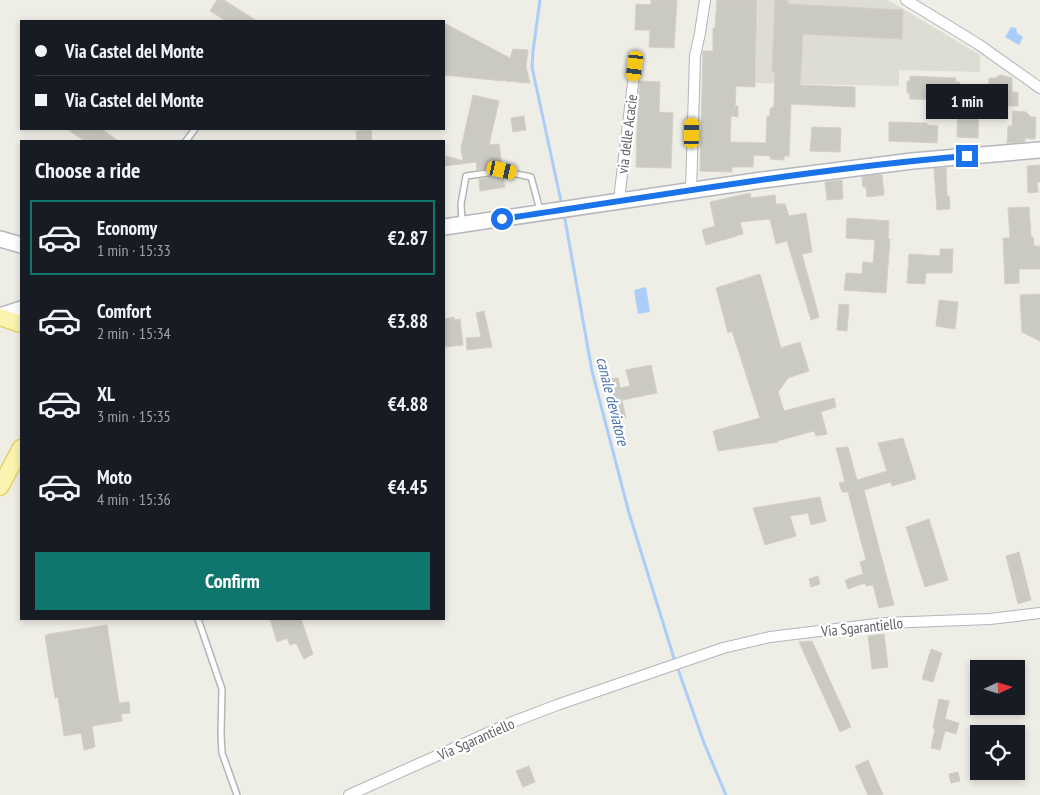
<!DOCTYPE html>
<meta charset="utf-8">
<style>
:root{--surface:#171b24;--page:#242831;--text:#f1f3f6;--muted:#9ea1a6;--line:#363941;--accent:#0f766e}
body{margin:0;font-family:"PT Sans Narrow",sans-serif;background:var(--page);color:var(--text);height:100vh;display:flex;flex-direction:column;font-size:19px;white-space:nowrap}
*{box-sizing:border-box;margin:0}
p{font-size:16px;color:var(--muted)}
.icon{flex:none;width:28px;height:28px;fill:none;stroke:currentColor;stroke-width:2;stroke-linecap:round;stroke-linejoin:round}
.map{position:relative;flex:1;overflow:hidden}
.sheet{position:absolute;left:20px;top:140px;width:425px;height:480px;display:flex;flex-direction:column;background:var(--surface);border-radius:0px;box-shadow:0 2px 8px #0003}
.sheet>*{flex:none}
.banner{position:absolute;left:20px;top:20px;width:425px;height:110px;border-radius:0px;box-shadow:0 2px 8px #0003;display:grid;align-content:center;height:110px;padding:0 15px;background:var(--surface)}
.needle{width:32px;rotate:86deg}
.controls{position:absolute;left:970px;top:660px;display:grid;gap:10px}
.controls a{display:grid;place-items:center;width:55px;height:55px;border-radius:0px;background:var(--surface);box-shadow:0 2px 8px #0003;font-size:25px}
.end{position:absolute;width:22px;height:22px;margin:-11px;border:6px solid #1a73e8;background:#fff;box-shadow:0 0 0 2px #fff}
.from{border-radius:50%}
.bubble{position:absolute;height:35px;border-radius:0px;background:var(--surface);box-shadow:0 2px 8px #0003;font-size:16px;font-weight:600;line-height:35px;text-align:center}
.car{position:absolute;width:15px;height:30px;margin:-15px -8px;border-radius:6px;box-shadow:0 0 4px 1px #0007;background:linear-gradient(#f5c518 24%,#345 0 40%,#f5c518 0 76%,#345 0 86%,#f5c518 0)}
.banner b{display:flex;align-items:center;gap:18px;height:48px;font-size:19px}
.banner b+b{border-top:1px solid var(--line)}
.banner i{width:12px;height:12px;background:var(--text)}
ul{padding:0;list-style:none}
li{display:flex;align-items:center;gap:15px;height:75px;margin:0 10px 8px;padding:0 5px;border:2px solid transparent;border-radius:0px}
li div{flex:1}
li b{display:block;font-size:19px}
li em{font-style:normal;font-weight:600}
li.on{border-color:var(--accent)}
li>.icon{width:45px;height:45px;stroke-width:1.5}
h2{padding:0 15px;font-size:22px;line-height:60px}
.primary-button{display:flex;gap:10px;margin-top:auto;padding:10px 15px}
.primary-button a{flex:1;height:58px;border-radius:0px;background:var(--accent);color:#fff;font-size:20px;font-weight:600;line-height:58px;text-align:center}
.map>svg:first-child{display:block}
</style>
<div class="map">
<svg width="1040" height="795" viewBox="0 0 1040 795">
<rect width="100%" height="100%" fill="#eeede6"/>
<!-- education -->
<path fill="#deddd4" d="M758,0H888L980,55V72L899,70V86L756,83Z"/>
<!-- water -->
<g fill="#abcef9">
<path d="M1011,27L1016,28L1017,33L1023,37L1019,45L1005,37Z"/>
<path d="M646,287L650,312L638,314L634,290Z"/>
</g>
<g fill="none" stroke-linecap="round" stroke-linejoin="round">
<!-- stream -->
<g stroke="#abcef9" stroke-width="3">
<path d="M540,0L533,51L532,67L562,206"/>
<path d="M564,214L592,371L629,513L673,655L704,743L726,795"/>
</g>
</g>
<!-- building -->
<g fill="#cac9c2" stroke="#d3d0c4">
<path d="M217,0H224L257,21H226L210,11Z"/>
<path d="M651,0H677L674,48L649,47L650,30H635L636,4L651,5Z"/>
<path d="M717,0H757L755,87L736,86L735,106H738V117L731,116L730,142L766,143L767,116H770V109L774,106L775,72H772L775,0H788V4L903,10L902,39L803,34L800,85L855,87V107L791,104L789,156H784V160L770,159L771,156L754,155L753,167H732V172L700,171L703,51H713V28H715Z"/>
<path d="M444,23L510,58L513,49L528,50L526,67L530,83L505,81L504,76L503,81L444,75Z"/>
<path d="M1000,75L1012,78V92H1018V106H1004V100H989V78H995Z"/>
<path d="M910,76L956,78V82H960V97H979L978,138L957,137L958,100L910,99V93H907V81H910Z"/>
<path d="M640,81L660,82L659,112L673,113L671,168L636,167L638,101Z"/>
<path d="M473,95L499,101L489,145L499,144L502,167L477,170L476,162L444,166L446,156L463,161L461,148Z"/>
<path d="M1013,111L1026,112L1031,117H1036L1035,139L1025,138V142L1007,143L1008,126H1012Z"/>
<path d="M524,116L526,130L513,132L511,118Z"/>
<path d="M889,122L927,123V125L938,126L937,143L889,141Z"/>
<path d="M812,127L841,128L840,152L810,151Z"/>
<path d="M67,129H102L118,141H85Z"/>
<path d="M371,130L372,141H357L356,131Z"/>
<path d="M1040,165V182H1037L1038,192L1028,193L1027,166Z"/>
<path d="M934,168H946L947,196H949L950,209L937,210Z"/>
<path d="M875,175H882L884,195L867,197L866,187H863L862,177Z"/>
<path d="M503,176L505,187L480,191L479,179Z"/>
<path d="M842,180L843,199L827,200L825,182Z"/>
<path d="M750,193L751,198L775,195L776,204H785L789,216L806,213L812,252L802,254L819,317L811,320L787,241L776,244L770,219L740,222L743,234L706,245L702,230L715,226L710,202Z"/>
<path d="M1029,207L1031,237H1033L1034,246H1040V269H1019V283L1005,284L1003,238H1010L1008,208Z"/>
<path d="M847,218L889,221L888,239H890L886,293L844,290L846,273L862,274L863,262L873,263L875,240L846,238Z"/>
<path d="M940,249H953L952,273H926L925,284L907,283L909,254L940,256Z"/>
<path d="M760,274L781,348L800,342L809,371L788,378L778,392L784,411L834,398L836,407L821,412L827,434L816,436L814,431L777,441L778,442L718,451L713,431L760,418L732,331L728,333L716,288Z"/>
<path d="M1040,294V341L1022,332L1020,295Z"/>
<path d="M939,300L958,302L955,329L936,326Z"/>
<path d="M839,304L849,305L847,331L837,330Z"/>
<path d="M484,311L492,347L467,350L466,338L481,337L476,313Z"/>
<path d="M454,317L455,320L460,319L463,345L444,347V319Z"/>
<path d="M651,365L657,393L622,400L626,418L617,419L610,379L618,378L620,388L630,386L626,370Z"/>
<path d="M903,438L916,479L892,486L891,482L864,490L894,605L879,608L873,585L866,586L865,583L848,589L845,580L863,574L860,562L866,560L848,492H842L839,483L845,482L836,448L848,447L857,480L887,471L878,443Z"/>
<path d="M820,497L826,521L811,525L808,513L790,516L796,536L765,545L753,508Z"/>
<path d="M929,519L948,580L925,587L906,527Z"/>
<path d="M1019,552L1031,600L1018,604L1006,556Z"/>
<path d="M818,576L820,584L811,587L809,579Z"/>
<path d="M270,619H301L313,654L304,659L296,643L290,645L287,638L277,642Z"/>
<path d="M107,625L119,703L129,702L130,713L121,714L122,721L92,726L95,747L84,750L81,733L64,736L58,697L55,698L45,636L49,634Z"/>
<path d="M884,634L888,667L872,669L868,636Z"/>
<path d="M812,641L851,727L840,732L799,642Z"/>
<path d="M931,649L942,653L933,682L922,679Z"/>
<path d="M939,699L949,701L945,719L959,723L956,734L945,731L940,750L931,748L935,729L933,728Z"/>
<path d="M868,760L883,795H868L855,766Z"/>
<path d="M529,766L535,782L523,787L516,771Z"/>
<path d="M958,772L960,781L951,783L949,774Z"/>
</g>
<g fill="none" stroke-linecap="round" stroke-linejoin="round">
<!-- lane casing -->
<g stroke="#b3b5b9" stroke-width="8">
<g id="lane">
<path d="M186,141L195,129"/>
<path d="M462,223L461,204L466,176L502,171L531,177L540,210"/>
<path d="M198,619L222,689L221,734L222,753L237,795"/>
</g>
</g>
<!-- street casing -->
<g stroke="#b3b5b9" stroke-width="12">
<g id="street">
<path d="M906,0L978,44L1040,88"/>
<path d="M691,191L695,56L700,33L705,0"/>
<path d="M621,201L620,191L635,66"/>
<path d="M349,795L510,723L557,705L723,648L770,637L885,623L990,619L1040,613"/>
</g>
</g>
<!-- secondary casing -->
<g stroke="#b4b7bc" stroke-width="18">
<g id="secondary">
<path d="M444,227L762,180L912,161L1040,150"/>
<path d="M0,239L21,245"/>
<path d="M0,316L21,309"/>
</g>
</g>
<!-- primary casing -->
<g stroke="#e8d165" stroke-width="19">
<g id="primary">
<path d="M0,317L21,324"/>
<path d="M0,487L21,448"/>
</g>
</g>
<!-- lane -->
<use href="#lane" stroke="#fff" stroke-width="5"/>
<!-- street -->
<use href="#street" stroke="#fff" stroke-width="10"/>
<!-- secondary -->
<use href="#secondary" stroke="#fff" stroke-width="15"/>
<!-- primary -->
<use href="#primary" stroke="#f9f5b0" stroke-width="16"/>
</g>
<g fill="none" stroke-linecap="round" stroke-linejoin="round">
<!-- route -->
<path stroke="#1a73e8" stroke-width="6" d="M502,219C656,196 811,169 967,156"/>
</g>
<g text-anchor="middle" dominant-baseline="central" stroke-width="4.5" stroke-linejoin="round" paint-order="stroke">
<!-- street labels -->
<g font-size="15" fill="#5d6065" stroke="#fff">
<text transform="translate(627 134) rotate(-83)">via delle Acacie</text>
<text transform="translate(862 627) rotate(-6)">Via Sgarantiello</text>
<text transform="translate(476 739) rotate(-24)">Via Sgarantiello</text>
</g>
<!-- water labels -->
<g font-size="16" font-style="italic" fill="#4c73b2" stroke="#fff">
<text transform="translate(613 401) rotate(76)">canale deviatore</text>
</g>
</g>
</svg>
<div class="controls">
<a><svg class="needle" viewBox="-14 -14 28 28"><path d="M0-13l5 13h-10z" fill="#e53935"/><path d="M0 13l5-13h-10z" fill="#9ea1a6"/></svg></a>
<a><svg class="icon" aria-label="locate" viewBox="0 0 24 24"><circle cx="12" cy="12" r="6"/><path d="M12 2v4M12 18v4M2 12h4M18 12h4"/></svg></a>
</div>
<i class="end from" style="left:502px;top:219px"></i>
<i class="end" style="left:967px;top:156px"></i>
<div class="bubble" style="left:926px;top:84px;width:82px">1 min</div>
<i class="car" style="left:635px;top:66px;rotate:187deg"></i>
<i class="car" style="left:692px;top:133px;rotate:1deg"></i>
<i class="car" style="left:502px;top:170px;rotate:103deg"></i>
<div class="banner">
<b><i class="from"></i>Via Castel del Monte</b>
<b><i></i>Via Castel del Monte</b>
</div>
<section class="sheet">
<h2>Choose a ride</h2>
<ul>
<li class="on"><svg class="icon" aria-label="car" viewBox="0 0 24 24"><path d="M5 17H2v-5l4-1 3-4h7l3 4 3 1v5h-3M9 17h6M6 11h13"/><circle cx="7" cy="17" r="2"/><circle cx="17" cy="17" r="2"/></svg><div><b>Economy</b><p>1 min · 15:33</p></div><em>€2.87</em></li>
<li><svg class="icon" aria-label="car" viewBox="0 0 24 24"><path d="M5 17H2v-5l4-1 3-4h7l3 4 3 1v5h-3M9 17h6M6 11h13"/><circle cx="7" cy="17" r="2"/><circle cx="17" cy="17" r="2"/></svg><div><b>Comfort</b><p>2 min · 15:34</p></div><em>€3.88</em></li>
<li><svg class="icon" aria-label="car" viewBox="0 0 24 24"><path d="M5 17H2v-5l4-1 3-4h7l3 4 3 1v5h-3M9 17h6M6 11h13"/><circle cx="7" cy="17" r="2"/><circle cx="17" cy="17" r="2"/></svg><div><b>XL</b><p>3 min · 15:35</p></div><em>€4.88</em></li>
<li><svg class="icon" aria-label="car" viewBox="0 0 24 24"><path d="M5 17H2v-5l4-1 3-4h7l3 4 3 1v5h-3M9 17h6M6 11h13"/><circle cx="7" cy="17" r="2"/><circle cx="17" cy="17" r="2"/></svg><div><b>Moto</b><p>4 min · 15:36</p></div><em>€4.45</em></li>
</ul>
<div class="primary-button"><a>Confirm</a></div>
</section>
</div>
